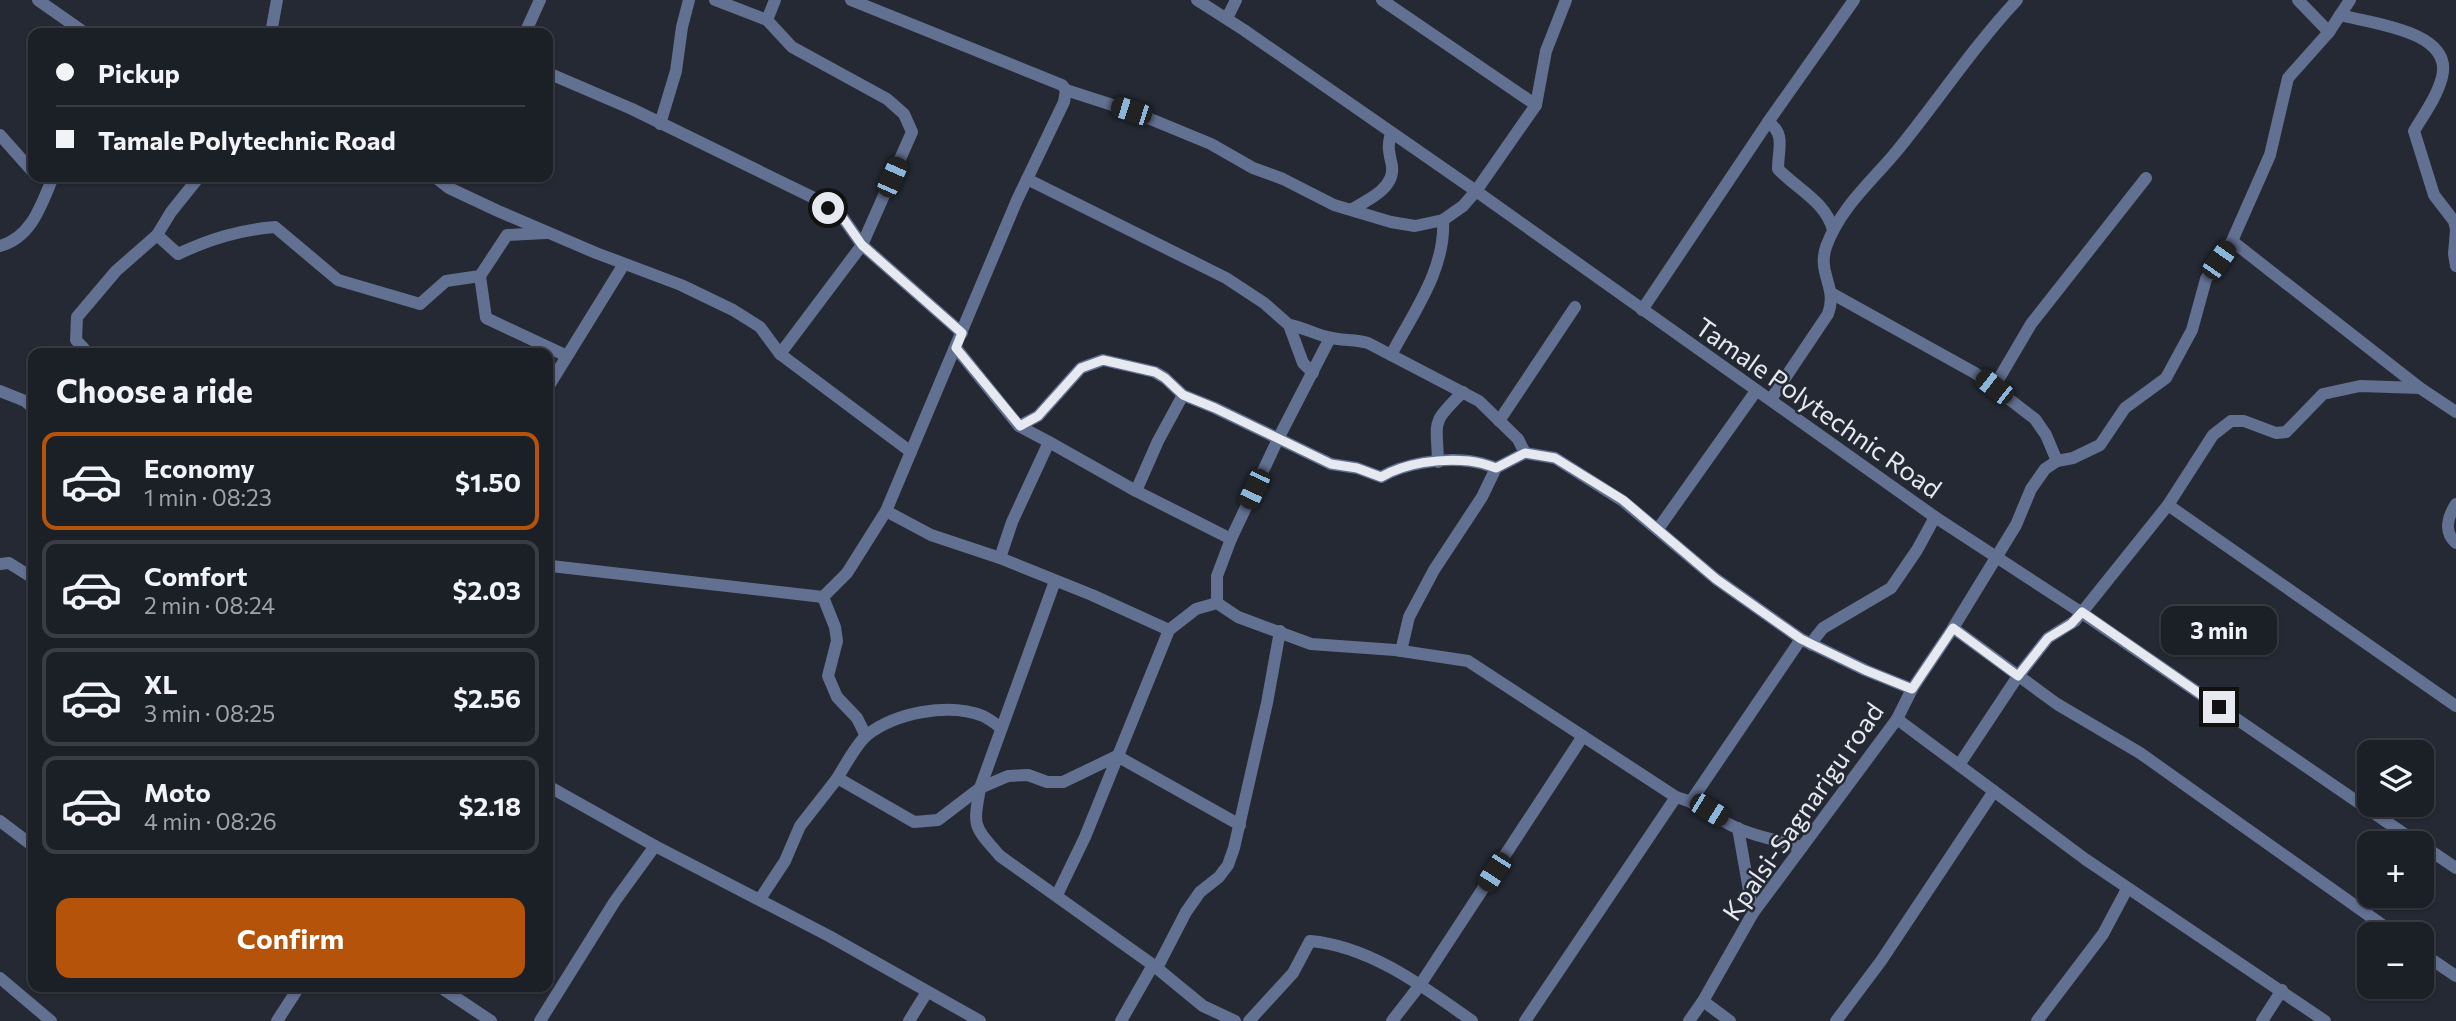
<!DOCTYPE html>
<meta charset="utf-8">
<style>
:root{--surface:#1b1f26;--page:#24272e;--text:#f1f3f6;--muted:#a0a2a7;--line:#393d43;--accent:#b45309}
body{margin:0;font-family:Commissioner,sans-serif;background:var(--page);color:var(--text);height:100vh;display:flex;flex-direction:column;font-size:26px;white-space:nowrap}
*{box-sizing:border-box;margin:0}
p{font-size:23px;color:var(--muted)}
.icon{flex:none;width:38px;height:38px;fill:none;stroke:currentColor;stroke-width:2;stroke-linecap:round;stroke-linejoin:round}
.map{position:relative;flex:1;overflow:hidden}
.side{position:absolute;left:28px;top:348px;width:525px;height:644px;display:flex;flex-direction:column;background:var(--surface);border-radius:14px;box-shadow:0 2px 5px #0004,0 0 0 2px var(--line)}
.side>*{flex:none}
.guide{position:absolute;left:28px;top:28px;width:525px;height:154px;border-radius:14px;box-shadow:0 2px 5px #0004,0 0 0 2px var(--line);display:grid;align-content:center;height:154px;padding:0 28px;background:var(--surface)}
.controls{position:absolute;left:2357px;top:740px;display:grid;gap:14px}
.controls a{display:grid;place-items:center;width:77px;height:77px;border-radius:14px;background:var(--surface);box-shadow:0 2px 5px #0004,0 0 0 2px var(--line);font-size:35px}
.end{position:absolute;width:32px;height:32px;margin:-16px;border:9px solid #e6e9f0;background:#111;box-shadow:0 0 0 4px #111}
.from{border-radius:50%}
.bubble{position:absolute;height:49px;border-radius:14px;background:var(--surface);box-shadow:0 2px 5px #0004,0 0 0 2px var(--line);font-size:23px;font-weight:700;line-height:49px;text-align:center}
.car{position:absolute;width:21px;height:42px;margin:-21px -10px;border-radius:9px;box-shadow:0 0 5px 2px #0007;background:linear-gradient(#222 24%,#8ab4d8 0 40%,#222 0 76%,#8ab4d8 0 86%,#222 0)}
.guide b{display:flex;align-items:center;gap:24px;height:66px;font-size:26px}
.guide b+b{border-top:2px solid var(--line)}
.guide i{width:18px;height:18px;background:var(--text)}
ul{padding:0;list-style:none}
li{display:flex;align-items:center;gap:21px;height:98px;margin:0 14px 10px;padding:0 14px;border:4px solid var(--line);border-radius:14px}
li div{flex:1}
li b{display:block;font-size:26px}
li em{font-style:normal;font-weight:700}
li.on{border-color:var(--accent)}
li>.icon{width:63px;height:63px;stroke-width:1.5}
h2{padding:0 28px;font-size:32px;line-height:84px}
.primary-button{display:flex;gap:14px;margin-top:auto;padding:14px 28px}
.primary-button a{flex:1;height:80px;border-radius:14px;background:var(--accent);color:#fff;font-size:28px;font-weight:700;line-height:80px;text-align:center}
.map>svg:first-child{display:block}
</style>
<div class="map">
<svg width="2456" height="1021" viewBox="0 0 2456 1021">
<rect width="100%" height="100%" fill="#242933"/>
<g fill="none" stroke-linecap="round" stroke-linejoin="round">
<!-- minor -->
<g stroke="#627091" stroke-width="12">
<path d="M38,0L85,33"/>
<path d="M715,0L767,20L792,47L887,99L904,114L912,132L862,245L780,354"/>
<path d="M1197,0L1244,30L1476,191L1935,517L2082,613L2419,844"/>
<path d="M1382,0L1536,105"/>
<path d="M2298,0L2329,32"/>
<path d="M2340,15C2370,23 2454,31 2442,77C2437,97 2424,114 2414,131L2434,195L2454,221L2456,229"/>
<path d="M1227,18L1236,0"/>
<path d="M767,20L775,0"/>
<path d="M271,33L277,0"/>
<path d="M525,33L540,0"/>
<path d="M548,73L632,109L812,197L843,218L862,245L962,333"/>
<path d="M1066,90L1131,111L1211,144L1253,168L1283,179L1334,205L1391,222L1415,226L1443,220L1463,206L1476,191L1536,105L1546,51L1566,0"/>
<path d="M1768,122C1786,134 1778,149 1778,169C1797,189 1826,202 1833,230"/>
<path d="M660,124L676,71L682,27L689,0"/>
<path d="M0,135L33,172"/>
<path d="M435,177L449,188L498,211L596,253L681,285L733,310L760,327L780,354L911,452"/>
<path d="M1027,179L1226,278L1264,303L1289,325L1303,363L1313,373"/>
<path d="M1352,209C1368,200 1395,188 1392,166C1389,151 1387,148 1391,133"/>
<path d="M2456,230L2454,254L2456,266"/>
<path d="M157,235L178,254C210,239 239,230 275,227L338,280L420,304L446,281L480,276L507,235L546,233"/>
<path d="M2232,241L2420,388L2456,412"/>
<path d="M0,246C32,237 41,205 53,177"/>
<path d="M480,276L486,318L567,356"/>
<path d="M1831,293L1975,373L2035,419L2046,435L2057,461"/>
<path d="M1642,310L1768,122L1854,0"/>
<path d="M1289,325C1303,327 1314,334 1328,337C1341,341 1355,339 1368,343L1479,401L1518,439L1525,453"/>
<path d="M956,348L1019,426L1049,442L1012,522L1000,558"/>
<path d="M89,354L76,340L77,317L116,271L157,235L171,212L199,177"/>
<path d="M1391,355C1413,313 1446,269 1443,220"/>
<path d="M548,387L624,264"/>
<path d="M1994,387L2031,324L2146,178"/>
<path d="M0,391L25,401L33,408"/>
<path d="M1771,399L1828,314C1838,287 1817,274 1826,247C1840,208 1871,182 1896,152C1937,102 1973,47 2017,0"/>
<path d="M1499,421L1575,307"/>
<path d="M1019,426L1038,416L1081,368L1103,360L1155,372L1165,378L1183,395L1215,408L1331,464L1357,468L1381,477C1405,463 1441,458 1469,461C1478,462 1488,465 1496,468"/>
<path d="M1049,442L1136,491L1231,539"/>
<path d="M1438,462C1437,420 1430,424 1463,392"/>
<path d="M1136,491L1158,441L1183,395"/>
<path d="M2456,504C2448,516 2443,532 2456,543"/>
<path d="M2168,505L2456,706"/>
<path d="M886,511L931,535L1000,558L1092,595L1169,630"/>
<path d="M1658,529L1756,391"/>
<path d="M0,564L9,563L33,578"/>
<path d="M551,566L823,597L847,573L886,511L1017,200L1064,102L1066,90L1062,85L851,0"/>
<path d="M1055,581L980,788C973,828 973,825 1000,856L1153,965L1203,1006L1235,1021"/>
<path d="M823,597L835,627L837,641L828,676L837,697L857,718L866,736"/>
<path d="M1217,603L1238,617L1311,644L1395,650L1468,661L1676,797C1703,804 1715,819 1739,829C1758,837 1781,841 1802,847"/>
<path d="M1953,628L2057,704L2140,753L2395,934"/>
<path d="M1812,645L1815,638L1823,628L1891,588L1917,550L1935,517"/>
<path d="M1401,651L1409,617L1434,570L1482,497L1496,468L1525,453L1555,458L1623,501L1716,579L1801,639L1865,670L1912,689"/>
<path d="M1897,719L2085,859L2325,1021"/>
<path d="M1959,765L2018,676L2048,638L2075,621L2168,505L2213,435L2231,421H2244L2276,433L2286,432L2323,394L2360,386L2420,388"/>
<path d="M836,780C844,768 856,744 867,735C895,713 949,702 983,716C989,719 996,724 1001,728"/>
<path d="M548,786L655,846L829,936L980,1021"/>
<path d="M1691,801L1801,639"/>
<path d="M0,821L33,846"/>
<path d="M1738,828L1753,913"/>
<path d="M2422,845L2456,868"/>
<path d="M1057,895L1085,837L1169,630L1196,609L1217,603V576L1231,539L1278,439L1330,338"/>
<path d="M760,899L785,861L800,826L836,780H841L914,822L938,820L980,788L1008,776L1028,775L1047,782H1063L1117,756L1240,825"/>
<path d="M2422,953L2456,976"/>
<path d="M1157,968L1186,912L1200,892L1219,877L1228,865L1234,848L1267,703L1280,631"/>
<path d="M0,978L51,1021"/>
<path d="M440,987L491,1021"/>
<path d="M1703,1001L1730,1021"/>
<path d="M277,1021L299,987"/>
<path d="M540,1021L615,901L655,846"/>
<path d="M909,1021L927,992"/>
<path d="M1121,1021L1153,965"/>
<path d="M1249,1021L1293,973L1310,941C1370,946 1424,987 1472,1021"/>
<path d="M1392,1021L1420,985L1583,736"/>
<path d="M1525,1021L1676,797"/>
<path d="M1689,1021L1703,1001L1753,913L1897,719L1912,689L1953,628L2016,525L2031,489L2045,469L2057,461L2073,458L2100,445L2125,408L2166,378L2192,330L2206,279L2232,241L2270,155L2288,78L2329,32L2350,0"/>
<path d="M1836,1021L1881,961L1994,791"/>
<path d="M2037,1021L2103,934L2127,889"/>
<path d="M2262,1021L2282,990"/>
</g>
</g>
<g fill="none" stroke-linecap="round" stroke-linejoin="round">
<!-- route -->
<path stroke="#e6e9f0" stroke-width="9" d="M828,208L843,218L862,245L962,333L956,348L1020,426L1038,416L1081,368L1103,360L1155,372L1165,378L1183,395L1215,408L1331,464L1357,468L1381,477C1405,463 1440,458 1469,461C1478,462 1488,465 1496,468L1525,453L1555,458L1623,500L1716,579L1801,639L1865,670L1912,689L1953,628L2018,676L2048,638L2071,624L2082,612L2219,707"/>
</g>
<g text-anchor="middle" dominant-baseline="central" stroke-width="5" stroke-linejoin="round" paint-order="stroke">
<!-- street labels -->
<g font-size="26" fill="#e6e9f0" stroke="#242933">
<text transform="translate(1819 407) rotate(35)">Tamale Polytechnic Road</text>
<text transform="translate(1802 811) rotate(-55)">Kpalsi-Sagnarigu road</text>
</g>
</g>
</svg>
<div class="controls">
<a><svg class="icon" aria-label="layers" viewBox="0 0 24 24"><path d="M12 4l9 5-9 5-9-5zM3 14l9 5 9-5"/></svg></a>
<a>+</a>
<a>−</a>
</div>
<i class="end from" style="left:828px;top:208px"></i>
<i class="end" style="left:2219px;top:707px"></i>
<div class="bubble" style="left:2161px;top:606px;width:116px">3 min</div>
<i class="car" style="left:1131px;top:111px;rotate:288deg"></i>
<i class="car" style="left:892px;top:177px;rotate:24deg"></i>
<i class="car" style="left:2219px;top:260px;rotate:35deg"></i>
<i class="car" style="left:1994px;top:387px;rotate:308deg"></i>
<i class="car" style="left:1254px;top:489px;rotate:205deg"></i>
<i class="car" style="left:1709px;top:810px;rotate:122deg"></i>
<i class="car" style="left:1494px;top:872px;rotate:213deg"></i>
<div class="guide">
<b><i class="from"></i>Pickup</b>
<b><i></i>Tamale Polytechnic Road</b>
</div>
<section class="side">
<h2>Choose a ride</h2>
<ul>
<li class="on"><svg class="icon" aria-label="car" viewBox="0 0 24 24"><path d="M5 17H2v-5l4-1 3-4h7l3 4 3 1v5h-3M9 17h6M6 11h13"/><circle cx="7" cy="17" r="2"/><circle cx="17" cy="17" r="2"/></svg><div><b>Economy</b><p>1 min · 08:23</p></div><em>$1.50</em></li>
<li><svg class="icon" aria-label="car" viewBox="0 0 24 24"><path d="M5 17H2v-5l4-1 3-4h7l3 4 3 1v5h-3M9 17h6M6 11h13"/><circle cx="7" cy="17" r="2"/><circle cx="17" cy="17" r="2"/></svg><div><b>Comfort</b><p>2 min · 08:24</p></div><em>$2.03</em></li>
<li><svg class="icon" aria-label="car" viewBox="0 0 24 24"><path d="M5 17H2v-5l4-1 3-4h7l3 4 3 1v5h-3M9 17h6M6 11h13"/><circle cx="7" cy="17" r="2"/><circle cx="17" cy="17" r="2"/></svg><div><b>XL</b><p>3 min · 08:25</p></div><em>$2.56</em></li>
<li><svg class="icon" aria-label="car" viewBox="0 0 24 24"><path d="M5 17H2v-5l4-1 3-4h7l3 4 3 1v5h-3M9 17h6M6 11h13"/><circle cx="7" cy="17" r="2"/><circle cx="17" cy="17" r="2"/></svg><div><b>Moto</b><p>4 min · 08:26</p></div><em>$2.18</em></li>
</ul>
<div class="primary-button"><a>Confirm</a></div>
</section>
</div>
